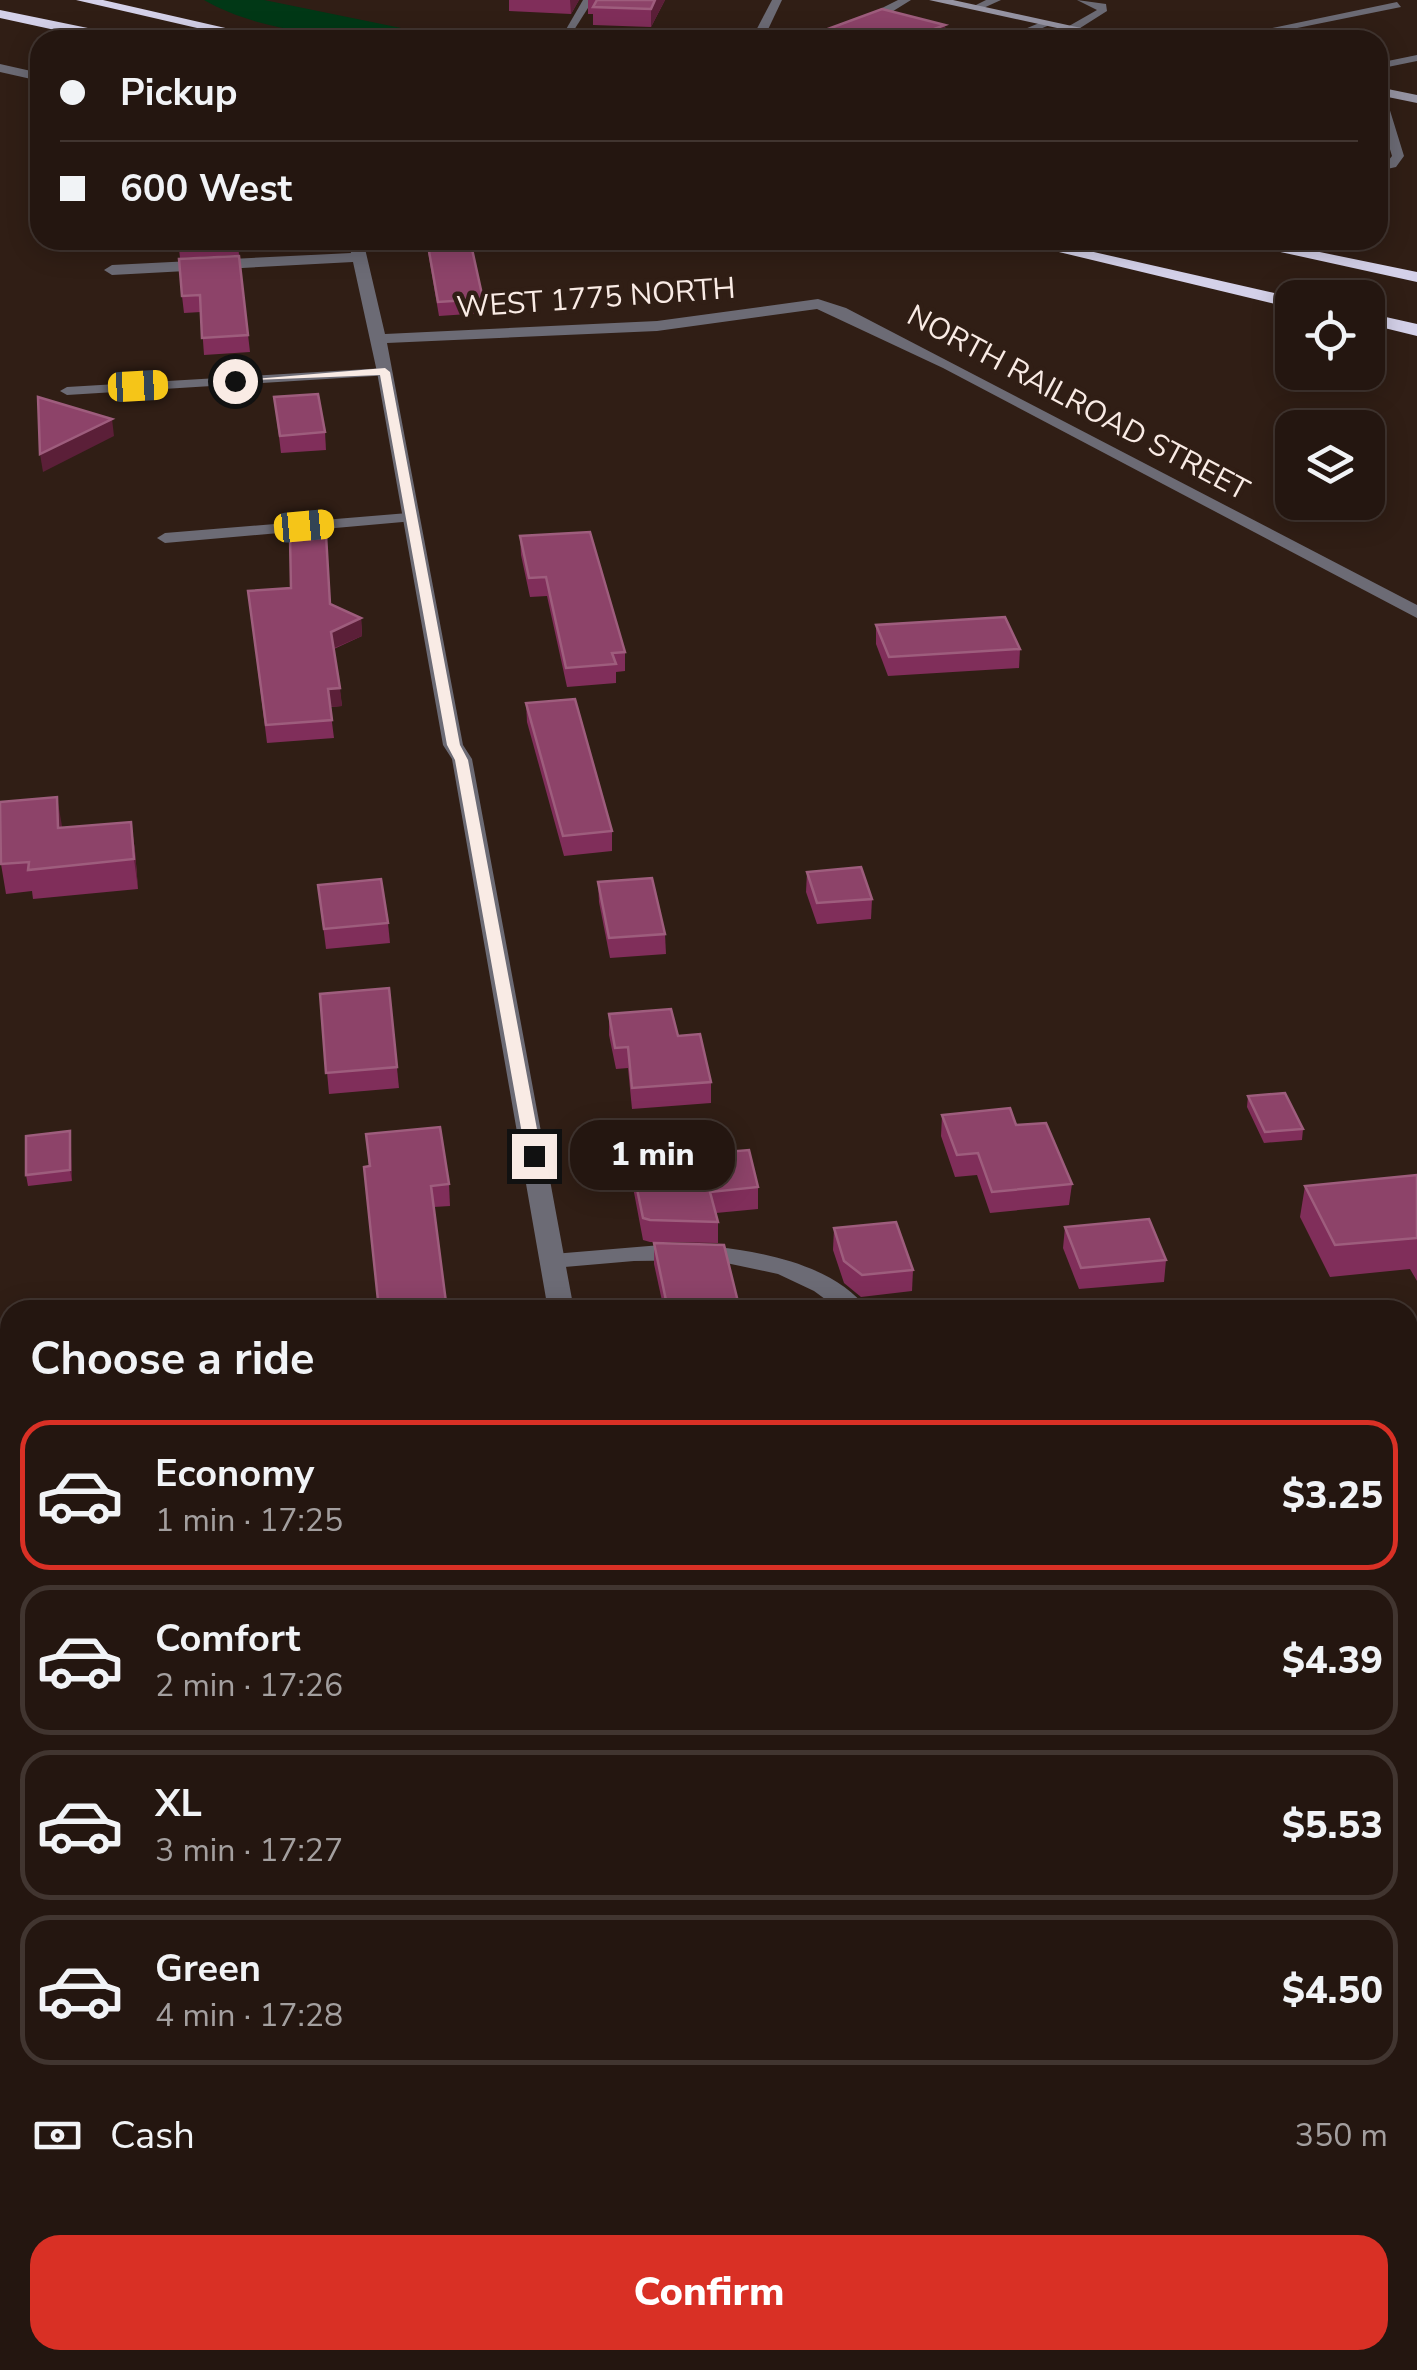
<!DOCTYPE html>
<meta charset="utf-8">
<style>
:root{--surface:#241610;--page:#2c1f19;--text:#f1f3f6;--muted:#a39f9f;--line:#413530;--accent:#d93025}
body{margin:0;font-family:"Nunito Sans",sans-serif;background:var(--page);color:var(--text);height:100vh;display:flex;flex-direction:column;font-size:38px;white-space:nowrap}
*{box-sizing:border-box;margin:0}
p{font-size:32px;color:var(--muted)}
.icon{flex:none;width:55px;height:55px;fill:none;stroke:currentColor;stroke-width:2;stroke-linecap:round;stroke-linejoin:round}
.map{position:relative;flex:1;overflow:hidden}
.panel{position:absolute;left:0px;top:1300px;width:1418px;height:1070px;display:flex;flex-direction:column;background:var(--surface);border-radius:30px 30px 0 0;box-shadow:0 5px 25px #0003,0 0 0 2px var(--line)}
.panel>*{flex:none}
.hud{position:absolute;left:30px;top:30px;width:1358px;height:220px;border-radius:30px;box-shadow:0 5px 25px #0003,0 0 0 2px var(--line);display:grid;align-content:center;height:220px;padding:0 30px;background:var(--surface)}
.controls{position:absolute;left:1275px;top:280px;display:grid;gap:20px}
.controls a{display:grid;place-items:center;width:110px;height:110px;border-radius:20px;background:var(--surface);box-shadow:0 5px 25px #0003,0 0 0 2px var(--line);font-size:50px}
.end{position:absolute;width:45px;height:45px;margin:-22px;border:12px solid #f9ebe5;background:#111;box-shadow:0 0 0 5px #111}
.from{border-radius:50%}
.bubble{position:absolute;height:70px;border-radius:30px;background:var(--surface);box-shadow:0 5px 25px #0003,0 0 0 2px var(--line);font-size:32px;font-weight:800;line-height:70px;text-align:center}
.car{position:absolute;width:30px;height:60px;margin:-30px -15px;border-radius:12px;box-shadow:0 0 8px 2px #0007;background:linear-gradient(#f5c518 24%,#345 0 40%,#f5c518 0 76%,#345 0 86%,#f5c518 0)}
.hud b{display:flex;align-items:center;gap:35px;height:95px;font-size:38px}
.hud b+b{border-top:2px solid var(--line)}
.hud i{width:25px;height:25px;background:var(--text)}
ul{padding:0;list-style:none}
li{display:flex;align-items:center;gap:30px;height:150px;margin:0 20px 15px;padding:0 10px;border:5px solid var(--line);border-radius:30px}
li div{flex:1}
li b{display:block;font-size:38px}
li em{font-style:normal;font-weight:800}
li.active{border-color:var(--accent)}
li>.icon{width:90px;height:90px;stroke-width:1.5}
h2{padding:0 30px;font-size:45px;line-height:120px}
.pay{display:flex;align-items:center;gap:25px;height:110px;padding:0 30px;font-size:38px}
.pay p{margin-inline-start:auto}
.primary-button{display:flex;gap:20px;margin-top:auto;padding:20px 30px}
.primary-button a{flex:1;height:115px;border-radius:30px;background:var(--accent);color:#fff;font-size:40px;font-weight:800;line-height:115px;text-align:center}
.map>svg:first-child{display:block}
</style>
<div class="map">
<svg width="1417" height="2370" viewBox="0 0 1417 2370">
<rect width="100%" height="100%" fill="#301e15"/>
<!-- green -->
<path fill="#013816" d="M204,0H264L460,40C381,40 273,40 204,0Z"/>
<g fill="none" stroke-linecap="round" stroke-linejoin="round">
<!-- service -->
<g fill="#6c6b75" fill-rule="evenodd">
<path d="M583,0H593L569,38H561Z"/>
<path d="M772,0H782L763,40H751Z"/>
<path d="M898,0H911L890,13L991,40H971L881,17L880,9Z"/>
<path d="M986,0H1001L979,10L970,8Z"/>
<path d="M1077,0L1106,4L1107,11L1077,30H1069V26L1097,10Z"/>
<path d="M1397,2L1401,7L1238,40H1215Z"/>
<path d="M1044,21L1054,23L1015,40H999Z"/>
<path d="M1417,55V61L1378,69V63Z"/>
<path d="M1378,87L1384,91L1404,156L1396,167L1378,171V163L1388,161L1392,156L1378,109Z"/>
<path d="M385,368L392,372L390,375L67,395L60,391L67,387Z"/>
<path d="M408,513L416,518L414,521L165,543L157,538L165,533Z"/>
<path d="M673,1244C733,1246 829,1257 868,1310H840L814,1291L778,1274L712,1260L634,1261L553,1268L541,1261L553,1254Z"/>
</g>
<!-- minor -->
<g fill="#6c6b75" fill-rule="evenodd">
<path d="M349,240H363L385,334L657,321L818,299L846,308L1417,605V618L943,368L817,309L657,331L387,343L463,745L472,759L574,1310H548L452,759L443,745L377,372L353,262L112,275L104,270L112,265L351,253Z"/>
<path d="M1408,1796L1417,1798V1843L1408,1840Z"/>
<path d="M752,2360H790L792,2370H754Z"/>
</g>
<!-- tertiary -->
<g fill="#6c6b75" fill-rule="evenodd">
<path d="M0,64L40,73V81L0,72Z"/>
<path d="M1417,1591V1613L1408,1614V1592Z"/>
<path d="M10,1761V1785L0,1786V1762Z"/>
</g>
<!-- secondary -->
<g fill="#9694a3" fill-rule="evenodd">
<path d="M929,0H953L1136,40H1112Z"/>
<path d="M1378,87L1417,95V103L1378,95Z"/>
</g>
<!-- motorway -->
<g fill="#d4d1e9" fill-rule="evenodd">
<path d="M76,0H103L278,40H249Z"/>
<path d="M0,10L122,35L130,40H101L0,18Z"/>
<path d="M1009,240H1041L1296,298L1292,308Z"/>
<path d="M1226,240H1261L1417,272V282Z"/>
<path d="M1368,313L1417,324V336L1368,324Z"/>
</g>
</g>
<!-- wall -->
<g fill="#802e5a">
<path d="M509,0H579L571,14L509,11Z"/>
<path d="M588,0H665L651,27L593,25V14H588Z"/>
<path d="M178,240H261V242L238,243L239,255L180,258Z"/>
<path d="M426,240H470L483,299V313L439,316Z"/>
<path d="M239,256L250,352L204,355L201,312L184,313L182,296Z"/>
<path d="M274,397L325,432L326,450L281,453Z"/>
<path d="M520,536L625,652V671L616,672V683L567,687L547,596L530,597L521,555Z"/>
<path d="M248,591L330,604L361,618L362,636L334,649L342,706L330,707L334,738L267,743Z"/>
<path d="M876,625L1020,649L1019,668L888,676L876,644Z"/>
<path d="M526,703L612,831V851L564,856L527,722Z"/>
<path d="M131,822L135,851L138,889L33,899L32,891L6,894L1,864L62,828Z"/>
<path d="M807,872L872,899L871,919L817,924L806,892Z"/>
<path d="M598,882L665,934L666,954L610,958L599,902Z"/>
<path d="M318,885L388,923L390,943L326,949Z"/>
<path d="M389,988L399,1088L329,1094L320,994Z"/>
<path d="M609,1014L678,1036L711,1082V1103L632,1109L628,1068L616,1069L609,1035Z"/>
<path d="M1248,1096L1303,1129L1302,1140L1264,1143L1247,1107Z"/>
<path d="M942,1115L1016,1125L1072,1184L1069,1205L990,1213L977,1175L955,1177L941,1136Z"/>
<path d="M70,1131L72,1181L28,1186L26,1175Z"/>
<path d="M366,1134L449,1184L450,1206L434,1207L369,1167Z"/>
<path d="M631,1160L758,1187V1209L716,1213L718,1222V1243L650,1242L643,1240L632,1182Z"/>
<path d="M1417,1175V1281L1410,1269L1330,1277L1300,1217L1305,1186Z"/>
<path d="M1065,1227L1166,1260L1164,1282L1079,1289L1063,1248Z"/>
<path d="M834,1228L913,1270L912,1291L861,1297L844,1283L833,1250Z"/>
<path d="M654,1243L740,1310H664L654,1264Z"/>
<path d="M1408,1377L1417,1379V1486L1408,1484Z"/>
<path d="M10,1571V1657L0,1658V1572Z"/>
<path d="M10,1889V1986L0,1987V1890Z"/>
</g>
<!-- shaded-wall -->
<g fill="#5b1f38">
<path d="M570,0H579L571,14Z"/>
<path d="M655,0H665L651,27V9Z"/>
<path d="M945,25L944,40H905Z"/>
<path d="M112,419L114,436L43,472L40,454Z"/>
<path d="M361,618L362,636L332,649L331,632Z"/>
<path d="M340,688L342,706L329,707L328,689Z"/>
<path d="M57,797L62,826L63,858L58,828Z"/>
<path d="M131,822L135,851L138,889L134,859Z"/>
<path d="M70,1131L71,1142L72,1181L70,1170Z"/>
</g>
<!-- building -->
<g fill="#8d4369" stroke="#9e5d7d" stroke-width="2.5">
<path d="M597,0H655L651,9L593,7Z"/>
<path d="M882,9L945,25L905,40H798Z"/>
<path d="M178,240H234L179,243Z"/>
<path d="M427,240H470L483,299L438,302Z"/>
<path d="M239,256L248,335L202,338L200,295L182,296L179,259Z"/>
<path d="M318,394L325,432L280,436L274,397Z"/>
<path d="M38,397L112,419L40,454Z"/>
<path d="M590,532L625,652L612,653L616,664L566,668L546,577L529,578L520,536Z"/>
<path d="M326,535L330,604L361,618L331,632L340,688L328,689L332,720L266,725L248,591L291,588L290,537Z"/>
<path d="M1005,617L1020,649L889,657L876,625Z"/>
<path d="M575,699L612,831L563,836L526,703Z"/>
<path d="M57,797L58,828L131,822L134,859L28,870L29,862L1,864L0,802Z"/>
<path d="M861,867L872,899L817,903L807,872Z"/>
<path d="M652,878L665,934L609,938L598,882Z"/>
<path d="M381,879L388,923L324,929L318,885Z"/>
<path d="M389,988L397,1067L326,1073L320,994Z"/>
<path d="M671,1009L678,1036L700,1034L711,1082L632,1088L628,1047L615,1048L609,1014Z"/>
<path d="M1285,1093L1303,1129L1265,1132L1248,1096Z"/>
<path d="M1010,1108L1016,1125L1046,1123L1072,1184L992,1192L978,1153L957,1155L942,1115Z"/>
<path d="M440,1127L449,1184L431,1186L447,1310H379L364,1167L370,1166L366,1134Z"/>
<path d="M70,1131V1170L26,1175V1136Z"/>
<path d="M749,1150L758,1187L710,1192L718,1222L650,1220L643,1218L631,1160Z"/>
<path d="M1417,1175V1238L1335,1245L1305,1186Z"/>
<path d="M1149,1219L1166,1260L1081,1268L1065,1227Z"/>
<path d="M896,1222L913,1270L862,1275L844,1261L834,1228Z"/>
<path d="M654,1243L724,1245L740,1310H668Z"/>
<path d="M1408,1377L1417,1379V1463L1408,1461Z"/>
<path d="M10,1571V1634L0,1635V1572Z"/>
<path d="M10,1889V1963L0,1964V1890Z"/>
<rect x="229" y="2360" width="52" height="10"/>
<path d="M945,2360H1050L1053,2370H932L930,2363Z"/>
</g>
<!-- route -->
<path fill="#f9ebe5" d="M385,368L390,372L460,745L468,760L542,1156L534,1160L526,1156L455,760L447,745L380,375L230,381Z"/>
<g text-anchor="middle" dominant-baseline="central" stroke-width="9" stroke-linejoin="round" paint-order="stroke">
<!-- far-street labels -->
<g font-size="30" fill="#f9ebe5" stroke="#301e15">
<text transform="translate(596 298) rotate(-4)">WEST 1775 NORTH</text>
<text transform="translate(1078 403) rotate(28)">NORTH RAILROAD STREET</text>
</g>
</g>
</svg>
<div class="controls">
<a><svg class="icon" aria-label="locate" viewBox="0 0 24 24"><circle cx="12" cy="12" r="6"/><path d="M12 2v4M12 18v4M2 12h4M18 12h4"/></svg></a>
<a><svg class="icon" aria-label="layers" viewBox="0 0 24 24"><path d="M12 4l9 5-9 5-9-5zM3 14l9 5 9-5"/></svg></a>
</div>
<i class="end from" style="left:235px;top:381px"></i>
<i class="end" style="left:534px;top:1156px"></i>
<div class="bubble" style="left:570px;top:1120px;width:165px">1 min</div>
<i class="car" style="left:138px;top:386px;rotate:87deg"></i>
<i class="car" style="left:304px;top:526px;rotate:85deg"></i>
<div class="hud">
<b><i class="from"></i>Pickup</b>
<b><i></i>600 West</b>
</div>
<section class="panel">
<h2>Choose a ride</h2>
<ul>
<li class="active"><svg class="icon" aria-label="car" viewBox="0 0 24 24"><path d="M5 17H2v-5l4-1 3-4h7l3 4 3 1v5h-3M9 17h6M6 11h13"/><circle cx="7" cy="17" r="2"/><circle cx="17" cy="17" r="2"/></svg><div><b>Economy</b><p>1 min · 17:25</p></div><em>$3.25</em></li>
<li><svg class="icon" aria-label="car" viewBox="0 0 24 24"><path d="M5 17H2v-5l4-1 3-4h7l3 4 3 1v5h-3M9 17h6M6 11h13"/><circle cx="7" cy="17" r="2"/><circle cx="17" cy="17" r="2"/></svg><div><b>Comfort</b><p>2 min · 17:26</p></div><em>$4.39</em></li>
<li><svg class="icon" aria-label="car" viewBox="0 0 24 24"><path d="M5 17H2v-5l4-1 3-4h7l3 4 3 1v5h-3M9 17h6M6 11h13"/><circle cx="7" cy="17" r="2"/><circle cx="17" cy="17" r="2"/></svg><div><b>XL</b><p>3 min · 17:27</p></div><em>$5.53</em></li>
<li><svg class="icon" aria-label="car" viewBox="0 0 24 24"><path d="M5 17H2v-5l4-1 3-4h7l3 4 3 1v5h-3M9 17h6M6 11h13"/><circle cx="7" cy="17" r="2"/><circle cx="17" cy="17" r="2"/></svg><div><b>Green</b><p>4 min · 17:28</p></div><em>$4.50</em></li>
</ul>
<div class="pay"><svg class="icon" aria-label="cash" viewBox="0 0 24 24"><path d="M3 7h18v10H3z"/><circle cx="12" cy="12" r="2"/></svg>Cash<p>350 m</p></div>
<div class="primary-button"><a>Confirm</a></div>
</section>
</div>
